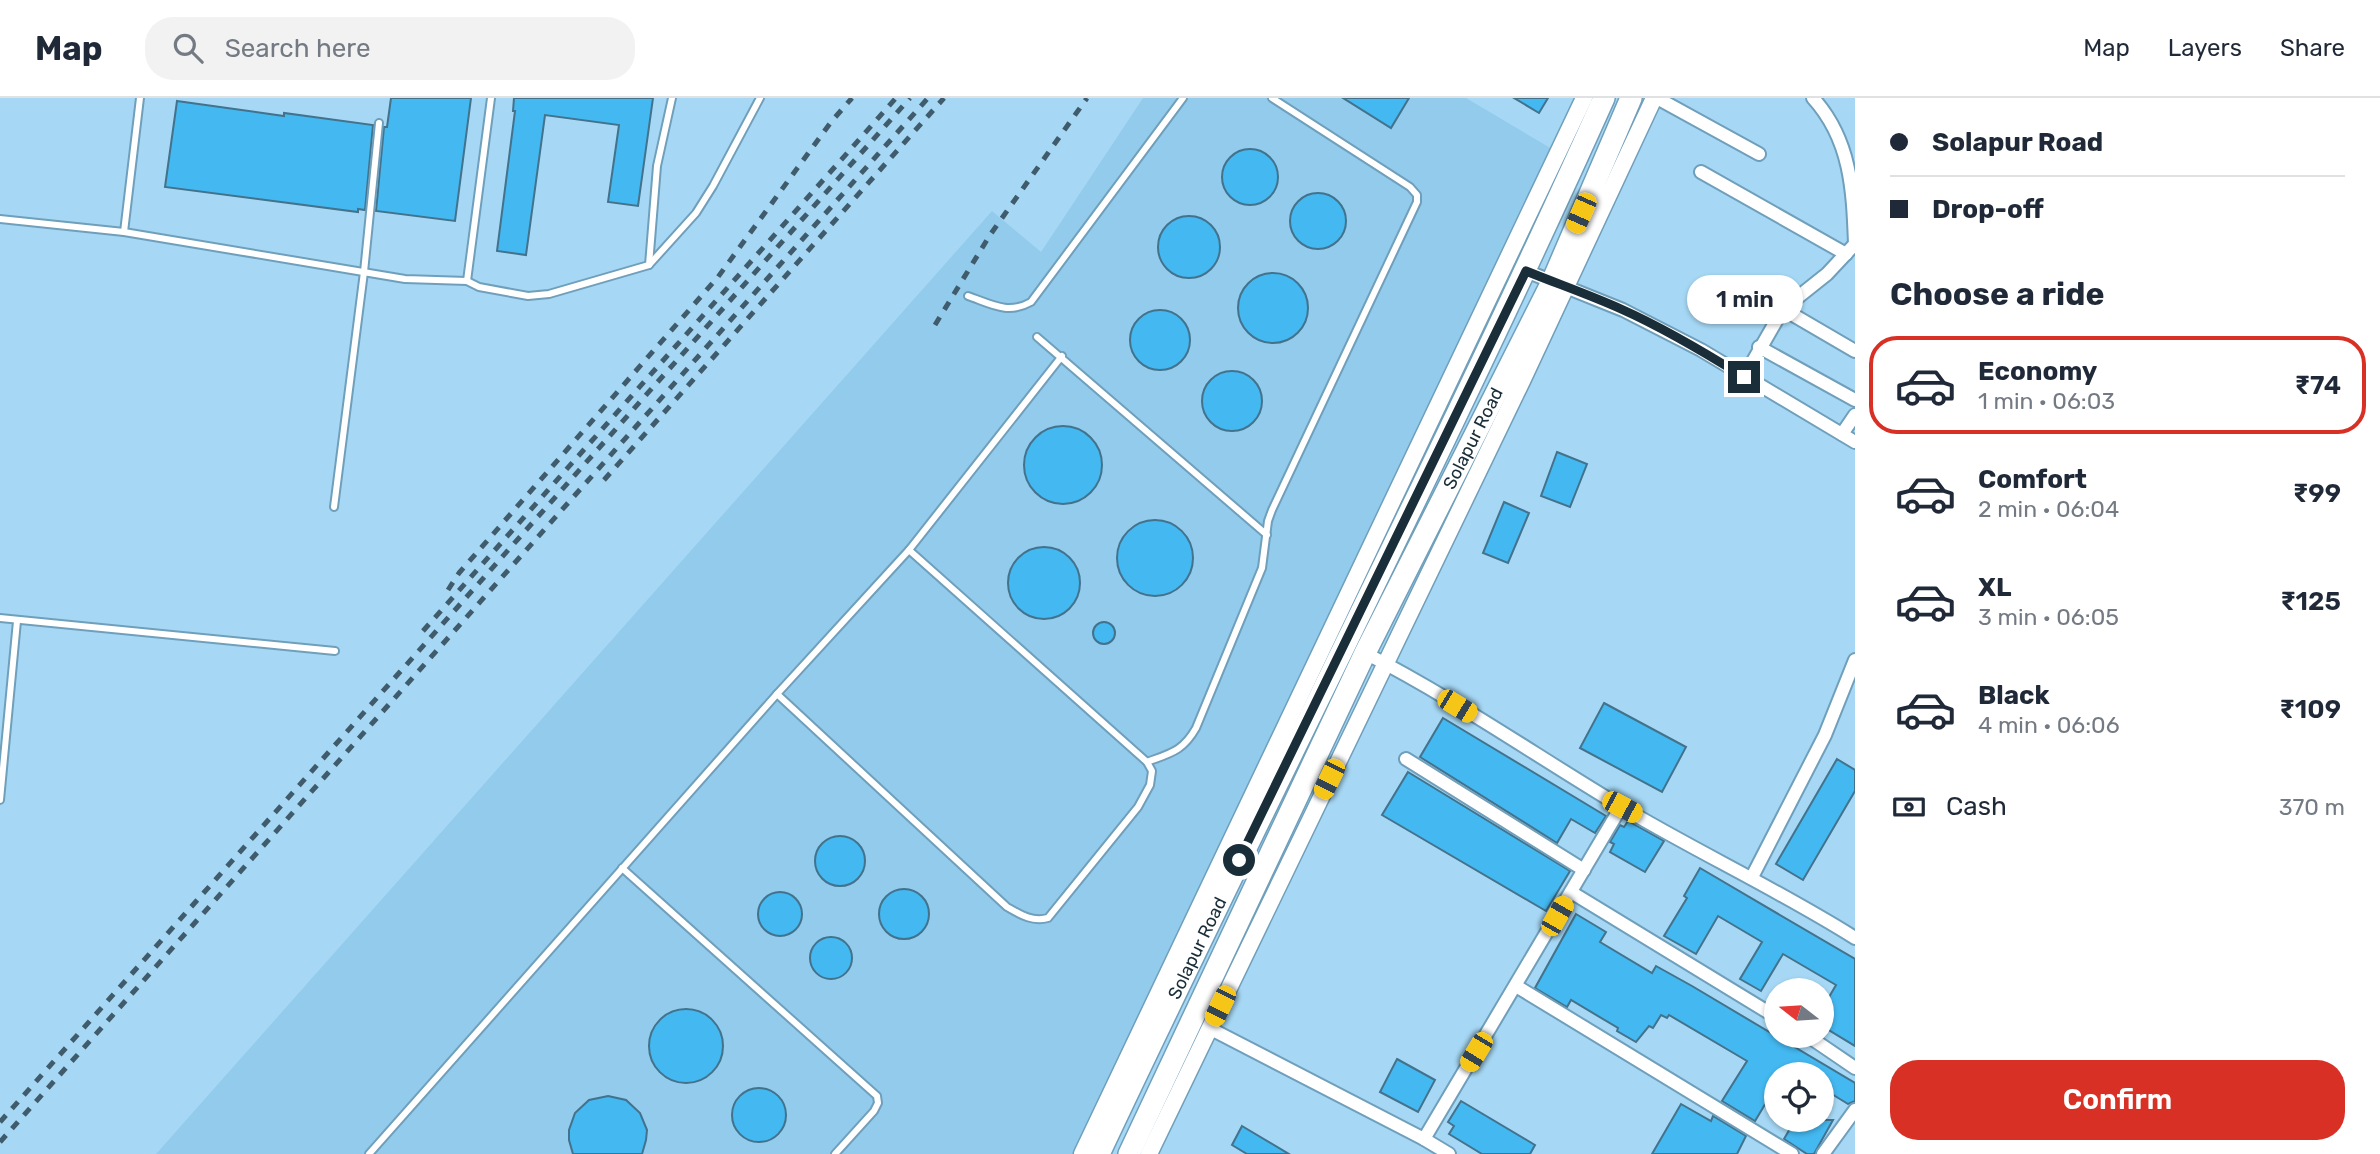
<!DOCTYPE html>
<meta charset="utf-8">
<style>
:root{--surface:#fff;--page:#f2f2f3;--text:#1f2937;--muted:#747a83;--line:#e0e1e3;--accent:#d93025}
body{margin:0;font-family:Rubik,sans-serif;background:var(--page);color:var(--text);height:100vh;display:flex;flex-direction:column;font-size:26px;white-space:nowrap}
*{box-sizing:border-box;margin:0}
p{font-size:23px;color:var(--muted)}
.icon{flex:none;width:38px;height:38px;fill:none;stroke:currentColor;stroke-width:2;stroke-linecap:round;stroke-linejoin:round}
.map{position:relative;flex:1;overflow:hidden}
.details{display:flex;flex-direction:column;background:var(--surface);width:525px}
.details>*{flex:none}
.hud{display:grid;align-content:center;height:154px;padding:0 35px;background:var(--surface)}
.needle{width:46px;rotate:287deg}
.tools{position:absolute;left:1764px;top:880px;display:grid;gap:14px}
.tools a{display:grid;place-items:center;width:70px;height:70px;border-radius:50%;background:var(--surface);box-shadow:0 2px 5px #0004;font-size:35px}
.end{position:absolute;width:32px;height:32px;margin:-16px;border:9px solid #1a2e39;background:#fff;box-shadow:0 0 0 4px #fff}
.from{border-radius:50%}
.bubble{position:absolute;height:49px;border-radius:24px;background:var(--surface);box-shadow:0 2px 5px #0004;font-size:23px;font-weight:600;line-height:49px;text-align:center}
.car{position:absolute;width:21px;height:42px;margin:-21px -10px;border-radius:9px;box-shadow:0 0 5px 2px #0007;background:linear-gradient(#f5c518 24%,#345 0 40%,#f5c518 0 76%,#345 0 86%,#f5c518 0)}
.hud b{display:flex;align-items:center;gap:24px;height:66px;font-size:26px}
.hud b+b{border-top:2px solid var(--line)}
.hud i{width:18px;height:18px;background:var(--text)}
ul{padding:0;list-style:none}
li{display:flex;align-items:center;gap:21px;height:98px;margin:0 14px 10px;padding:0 21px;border:4px solid transparent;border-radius:28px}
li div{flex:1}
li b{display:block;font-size:26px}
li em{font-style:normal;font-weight:600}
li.current{border-color:var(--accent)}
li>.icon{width:63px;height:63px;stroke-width:1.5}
h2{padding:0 35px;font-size:32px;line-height:84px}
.pay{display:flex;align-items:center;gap:18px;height:77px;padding:0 35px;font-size:26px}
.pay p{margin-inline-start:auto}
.cta{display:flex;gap:14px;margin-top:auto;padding:14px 35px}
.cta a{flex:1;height:80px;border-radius:28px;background:var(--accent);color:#fff;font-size:28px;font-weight:600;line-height:80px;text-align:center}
header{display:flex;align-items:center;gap:42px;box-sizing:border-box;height:98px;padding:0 35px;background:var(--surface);border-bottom:2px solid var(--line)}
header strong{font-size:33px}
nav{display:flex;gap:38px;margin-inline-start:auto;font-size:24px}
.search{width:490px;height:63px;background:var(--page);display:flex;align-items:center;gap:18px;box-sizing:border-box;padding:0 24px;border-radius:28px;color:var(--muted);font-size:26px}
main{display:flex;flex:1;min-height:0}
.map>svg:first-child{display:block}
</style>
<header>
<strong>Map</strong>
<div class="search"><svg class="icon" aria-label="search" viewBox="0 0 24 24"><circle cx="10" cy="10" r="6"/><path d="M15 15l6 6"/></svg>Search here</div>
<nav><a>Map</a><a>Layers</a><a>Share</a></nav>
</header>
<main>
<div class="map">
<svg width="1855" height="1056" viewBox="0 0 1855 1056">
<rect width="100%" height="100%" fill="#a6d8f5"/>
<!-- built -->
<path fill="#92cbec" d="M1143,0H1466L1552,51L1074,1056H156L992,113L1041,154Z"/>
<!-- building -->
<g fill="#44b8f0" stroke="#43728c" stroke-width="2">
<path d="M391,0H471L455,123L376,113L384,29H387Z"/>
<path d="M514,0H653L638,108L608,104L619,27L545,17L526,157L497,153L515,13H513Z"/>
<path d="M1343,0H1409L1391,30Z"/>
<path d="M1514,0H1548L1539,15Z"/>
<path d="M177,3L284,18V15L373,27L365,112L358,111V114L165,89Z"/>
<circle cx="1250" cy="79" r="28"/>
<circle cx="1318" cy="123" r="28"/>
<circle cx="1189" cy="149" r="31"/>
<circle cx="1273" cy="210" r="35"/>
<circle cx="1160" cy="242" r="30"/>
<circle cx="1232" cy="303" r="30"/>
<circle cx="1063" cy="367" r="39"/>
<path d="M1557,354L1587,366L1570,409L1541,398Z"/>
<path d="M1504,404L1529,415L1508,465L1483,455Z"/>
<circle cx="1155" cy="460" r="38"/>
<circle cx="1044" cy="485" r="36"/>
<circle cx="1104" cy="535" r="11"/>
<path d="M1604,605L1686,649L1662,694L1580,650Z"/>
<path d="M1443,620L1606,718L1595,735L1571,721L1557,745L1420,659Z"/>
<path d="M1837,661L1855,672V693L1803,782L1776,766Z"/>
<path d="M1408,674L1570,773L1546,813L1382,717Z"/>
<path d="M1628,723L1664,743L1645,774L1610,754L1614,746L1610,744L1620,727L1624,729Z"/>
<circle cx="840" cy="763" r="25"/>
<path d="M1700,770L1855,861V948L1822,928V911L1836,887L1783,856L1761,893L1740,881L1762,844L1718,818L1696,856L1664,838L1687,800L1684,798Z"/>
<circle cx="904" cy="816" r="25"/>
<circle cx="780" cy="816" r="22"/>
<path d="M1576,816L1606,834L1600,844L1652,875L1656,868L1692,888L1855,985V1003L1848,1006L1822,990V976H1776V988L1755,1023L1722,1003L1747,963L1669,917L1667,920L1661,917L1653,930L1649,928L1636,944L1617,933L1618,930L1571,902L1567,909L1535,890Z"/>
<circle cx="831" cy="860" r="21"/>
<circle cx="686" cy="948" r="37"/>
<path d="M1397,961L1435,982L1418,1014L1380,994Z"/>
<circle cx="759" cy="1017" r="27"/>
<path d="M608,998L626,1002L640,1015L647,1032L646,1042L642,1056H573L569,1042V1032L575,1015L589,1002Z"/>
<path d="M1461,1003L1535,1047L1530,1056H1482L1449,1036L1454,1028L1448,1024Z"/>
<path d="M1681,1006L1711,1023L1713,1018L1746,1038L1737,1056H1652Z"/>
<path d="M1795,1022H1833L1814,1056H1807L1784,1041Z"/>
<path d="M1242,1028L1289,1056H1247L1232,1047Z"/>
</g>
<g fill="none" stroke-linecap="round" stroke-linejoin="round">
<!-- service casing -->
<g stroke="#6f9fbb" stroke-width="10">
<g id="service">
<path d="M0,121L124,134L405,181L467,183L479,189L528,198L549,196L649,167L696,115L713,88L760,0"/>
<path d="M124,134L140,0"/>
<path d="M649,167L657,68L672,0"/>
<path d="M467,183L491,0"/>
<path d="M968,198C991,206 1008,217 1031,204L1183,0"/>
<path d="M1037,239L1267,437"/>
<path d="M334,409L364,174L379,25"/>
<path d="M0,520L335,553"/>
<path d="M777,596L1007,809C1021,817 1032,824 1048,820L1138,709L1150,687L1152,673L1147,664L909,452"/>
<path d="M1147,664C1171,655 1183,653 1196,630L1262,470L1268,423L1272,412L1417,104V97L1410,89L1272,0"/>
<path d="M0,702L17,523"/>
<path d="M622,770L877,998L878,1005L874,1013L835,1056"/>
<path d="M369,1056L777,596L909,452L1062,258"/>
</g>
</g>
<!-- minor casing -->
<g stroke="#6f9fbb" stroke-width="16">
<g id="minor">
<path d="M1657,0L1759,56"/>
<path d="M1813,0C1851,42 1853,92 1855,146"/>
<path d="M1701,74L1846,156"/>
<path d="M1526,173L1623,212L1701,252L1855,344"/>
<path d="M1783,211L1855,253"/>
<path d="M1759,249L1855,302"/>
<path d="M1744,279L1783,211L1827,176L1855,146"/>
<path d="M1842,336L1855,317"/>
<path d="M1365,555C1453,600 1535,657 1620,708C1697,754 1779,792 1855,840"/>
<path d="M1406,661L1584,772"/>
<path d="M1752,779L1825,637L1855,562"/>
<path d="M1571,794L1776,919"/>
<path d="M1516,888L1792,1056"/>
<path d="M1209,930L1424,1041L1621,709"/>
<path d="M1808,938L1855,970"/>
<path d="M1424,1041L1449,1056"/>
<path d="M1823,1056L1855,1012"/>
</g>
</g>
<!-- tertiary casing -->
<g stroke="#6f9fbb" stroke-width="19">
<g id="tertiary">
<path d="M1082,1056L1584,0"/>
<path d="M1149,1056L1522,283L1654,0"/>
</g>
</g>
<!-- trunk casing -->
<g stroke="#6f9fbb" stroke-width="24">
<g id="trunk">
<path id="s1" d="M1099,1056C1265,703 1444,356 1604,0"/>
<path id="s2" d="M1129,1056L1365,555L1552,184L1631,0"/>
</g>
</g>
<!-- service -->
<use href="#service" stroke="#fff" stroke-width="6"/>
<!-- minor -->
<use href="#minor" stroke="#fff" stroke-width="12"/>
<!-- tertiary -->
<use href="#tertiary" stroke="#fff" stroke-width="16"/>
<!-- trunk -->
<use href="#trunk" stroke="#fff" stroke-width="21"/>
<!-- rail -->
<g stroke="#405c6c" stroke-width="5" stroke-dasharray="9 9" stroke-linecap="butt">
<path d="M935,227L990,137L1087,0"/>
<path d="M604,382L944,0"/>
<path d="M448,492L459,475L718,179L831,24L852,0"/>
<path d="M423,533L896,0"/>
<path d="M0,1024L910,0"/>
<path d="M0,1044L928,0"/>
</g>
</g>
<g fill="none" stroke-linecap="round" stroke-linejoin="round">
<!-- route -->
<path stroke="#1a2e39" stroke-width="9" d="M1239,762L1526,173C1558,186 1590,197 1621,211C1664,230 1704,254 1744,279"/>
</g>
<g text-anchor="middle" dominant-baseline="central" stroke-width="5" stroke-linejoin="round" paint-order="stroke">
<!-- street labels -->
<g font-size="18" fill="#1a2e39" stroke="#a6d8f5">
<text stroke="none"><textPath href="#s2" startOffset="794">Solapur Road</textPath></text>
<text stroke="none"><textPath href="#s1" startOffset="228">Solapur Road</textPath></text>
</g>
</g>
</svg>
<div class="tools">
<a><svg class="needle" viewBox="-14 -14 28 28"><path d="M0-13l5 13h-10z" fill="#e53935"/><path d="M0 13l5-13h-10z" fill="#747a83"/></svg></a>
<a><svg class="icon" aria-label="locate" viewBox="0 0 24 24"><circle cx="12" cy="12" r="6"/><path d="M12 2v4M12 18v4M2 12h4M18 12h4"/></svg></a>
</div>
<i class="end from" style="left:1239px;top:762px"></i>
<i class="end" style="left:1744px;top:279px"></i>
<div class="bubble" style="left:1687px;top:177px;width:116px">1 min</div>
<i class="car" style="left:1581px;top:115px;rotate:204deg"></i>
<i class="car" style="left:1457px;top:608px;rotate:121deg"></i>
<i class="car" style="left:1329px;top:681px;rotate:206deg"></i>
<i class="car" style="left:1622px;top:709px;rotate:118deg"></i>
<i class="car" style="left:1557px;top:818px;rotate:30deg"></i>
<i class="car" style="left:1220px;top:908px;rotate:206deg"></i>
<i class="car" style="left:1476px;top:954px;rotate:211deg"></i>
</div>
<section class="details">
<div class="hud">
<b><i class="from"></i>Solapur Road</b>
<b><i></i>Drop-off</b>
</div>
<h2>Choose a ride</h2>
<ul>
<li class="current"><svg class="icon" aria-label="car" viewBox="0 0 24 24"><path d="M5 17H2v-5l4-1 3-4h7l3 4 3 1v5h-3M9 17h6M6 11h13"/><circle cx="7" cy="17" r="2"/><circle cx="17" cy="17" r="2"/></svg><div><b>Economy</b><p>1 min · 06:03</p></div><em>₹74</em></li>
<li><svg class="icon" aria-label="car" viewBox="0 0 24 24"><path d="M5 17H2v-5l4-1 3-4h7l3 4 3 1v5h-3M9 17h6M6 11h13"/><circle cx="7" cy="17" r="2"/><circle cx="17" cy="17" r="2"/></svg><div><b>Comfort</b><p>2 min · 06:04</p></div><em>₹99</em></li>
<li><svg class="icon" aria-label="car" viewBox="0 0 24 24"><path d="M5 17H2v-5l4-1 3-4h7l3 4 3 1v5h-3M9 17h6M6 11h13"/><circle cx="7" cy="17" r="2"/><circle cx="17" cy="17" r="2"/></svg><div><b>XL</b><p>3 min · 06:05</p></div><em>₹125</em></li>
<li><svg class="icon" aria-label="car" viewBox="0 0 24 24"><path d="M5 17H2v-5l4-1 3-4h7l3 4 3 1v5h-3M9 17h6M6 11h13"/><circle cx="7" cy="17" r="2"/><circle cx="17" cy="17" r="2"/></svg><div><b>Black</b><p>4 min · 06:06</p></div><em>₹109</em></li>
</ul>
<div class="pay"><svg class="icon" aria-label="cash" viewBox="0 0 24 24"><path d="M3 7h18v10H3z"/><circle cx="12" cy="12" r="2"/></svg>Cash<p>370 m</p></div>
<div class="cta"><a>Confirm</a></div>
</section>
</main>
